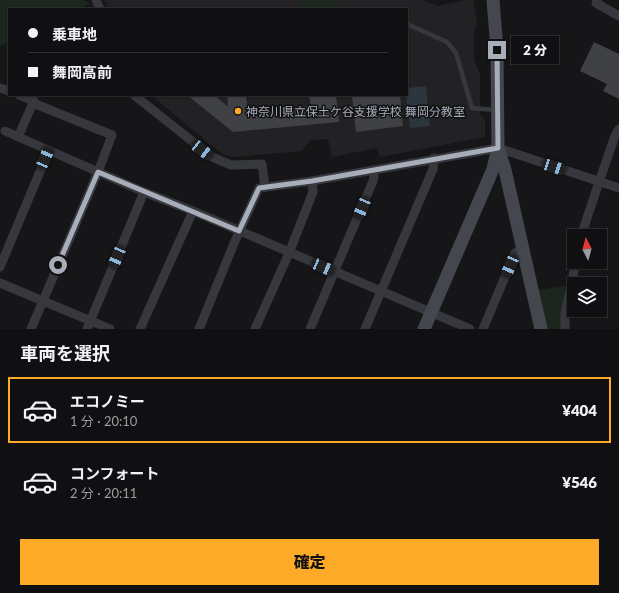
<!DOCTYPE html>
<html lang="ja">
<meta charset="utf-8">
<style>
:root{--surface:#101012;--page:#19191b;--text:#f1f3f6;--muted:#9c9d9f;--line:#303032;--accent:#fdaa29}
body{margin:0;font-family:Lato,"Noto Sans JP",sans-serif;background:var(--page);color:var(--text);height:100vh;display:flex;flex-direction:column;font-size:15px;white-space:nowrap}
*{box-sizing:border-box;margin:0}
p{font-size:13px;color:var(--muted)}
.icon{flex:none;width:22px;height:22px;fill:none;stroke:currentColor;stroke-width:2;stroke-linecap:round;stroke-linejoin:round}
.map{position:relative;height:329px;overflow:hidden}
.panel{display:flex;flex-direction:column;background:var(--surface);flex:1}
.panel>*{flex:none}
.banner{position:absolute;left:8px;top:8px;width:400px;height:88px;border-radius:0px;box-shadow:0 1px 3px #0004,0 0 0 1px var(--line);display:grid;align-content:center;height:88px;padding:0 20px;background:var(--surface)}
.needle{width:26px;rotate:354deg}
.buttons{position:absolute;left:567px;top:229px;display:grid;gap:8px}
.buttons a{display:grid;place-items:center;width:40px;height:40px;border-radius:0px;background:var(--surface);box-shadow:0 1px 3px #0004,0 0 0 1px var(--line);font-size:20px}
.end{position:absolute;width:18px;height:18px;margin:-9px;border:5px solid #a7adb9;background:#111;box-shadow:0 0 0 2px #111}
.from{border-radius:50%}
.bubble{position:absolute;height:28px;border-radius:0px;background:var(--surface);box-shadow:0 1px 3px #0004,0 0 0 1px var(--line);font-size:13px;font-weight:800;line-height:28px;text-align:center}
.car{position:absolute;width:12px;height:24px;margin:-12px -6px;border-radius:5px;box-shadow:0 0 3px 1px #0007;background:linear-gradient(#222 24%,#8ab4d8 0 40%,#222 0 76%,#8ab4d8 0 86%,#222 0)}
.banner b{display:flex;align-items:center;gap:14px;height:38px;font-size:15px}
.banner b+b{border-top:1px solid var(--line)}
.banner i{width:10px;height:10px;background:var(--text)}
ul{padding:0;list-style:none}
li{display:flex;align-items:center;gap:12px;height:66px;margin:0 8px 6px;padding:0 12px;border:2px solid transparent;border-radius:0px}
li div{flex:1}
li b{display:block;font-size:15px}
li em{font-style:normal;font-weight:800}
li.selected{border-color:var(--accent)}
li>.icon{width:36px;height:36px;stroke-width:1.5}
h2{padding:0 20px;font-size:18px;line-height:48px}
.primary-button{display:flex;gap:8px;margin-top:auto;padding:8px 20px}
.primary-button a{flex:1;height:46px;border-radius:0px;background:var(--accent);color:#111;font-size:16px;font-weight:800;line-height:46px;text-align:center}
.map>svg:first-child{display:block}
</style>
<div class="map">
<svg width="619" height="329" viewBox="0 0 619 329">
<rect width="100%" height="100%" fill="#161618"/>
<!-- built -->
<path fill="#222225" d="M104,0H421L438,6L465,0H473L477,22L474,32V59L480,75V115L485,120V137L380,157L377,148L332,157L328,139L311,140L301,151L234,157L225,155L218,151L151,95H407V9H109Z"/>
<!-- green -->
<g fill="#1d261e">
<path d="M0,0H84L90,4L79,9H9V42L0,46Z"/>
<path d="M299,0H336L337,8L300,9Z"/>
<path d="M567,286L562,329H545L537,290Z"/>
</g>
<!-- water -->
<path fill="#2b363d" d="M426,86L430,126L410,128L406,95L407,88Z"/>
<!-- building -->
<g fill="#404145">
<path d="M594,42L619,54V99L603,91L607,84L580,71Z"/>
<path d="M187,95H214L227,106L228,104L227,95H246L248,113L311,106L309,95H336L339,122L233,132Z"/>
<path d="M352,95H400L403,126L356,132Z"/>
</g>
<g fill="none" stroke-linecap="round" stroke-linejoin="round">
<!-- lane -->
<path stroke="#36383d" stroke-width="4.5" d="M407,24L447,42L456,53L472,108L496,110"/>
<!-- street -->
<g stroke="#36383d" stroke-width="9">
<path d="M96,0L100,9"/>
<path d="M597,0L596,3L619,16"/>
<path d="M0,88L9,91"/>
<path d="M19,95L34,101"/>
<path d="M134,95L212,157L231,165L262,164L265,187"/>
<path d="M5,131L144,192L193,211L470,329"/>
<path d="M18,137L33,103L112,135L98,172L31,329"/>
<path d="M581,236L599,182L615,136L619,129"/>
<path d="M0,267L49,150"/>
<path d="M0,283L110,329"/>
<path d="M87,329L144,192"/>
<path d="M140,329L193,211"/>
<path d="M199,329L235,241L259,188L312,181L498,148L619,188"/>
<path d="M255,329L289,253L313,192L312,181"/>
<path d="M310,329L373,181L374,176L373,170"/>
<path d="M365,329L433,169L434,158"/>
<path d="M483,329L515,253L523,249"/>
<path d="M565,329V314L576,262"/>
</g>
<!-- secondary -->
<g stroke="#44474d" stroke-width="13">
<path d="M493,0L497,50L498,148L505,170L541,329"/>
<path d="M424,329L493,169L498,148"/>
</g>
</g>
<g fill="none" stroke-linecap="round" stroke-linejoin="round">
<!-- route -->
<path stroke="#a7adb9" stroke-width="5" d="M58,265L98,172L239,231L259,188L312,181L498,148L497,50"/>
</g>
<!-- markers -->
<circle fill="#fdaa29" stroke="#111113" stroke-width="1.5" cx="238" cy="111" r="4"/>
<g text-anchor="middle" dominant-baseline="central" stroke-width="3" stroke-linejoin="round" paint-order="stroke">
<!-- poi labels -->
<g font-size="12" fill="#a7adb9" stroke="#111113" text-anchor="start">
<text x="246" y="111">神奈川県立保土ケ谷支援学校 舞岡分教室</text>
</g>
</g>
</svg>
<div class="buttons">
<a><svg class="needle" viewBox="-14 -14 28 28"><path d="M0-13l5 13h-10z" fill="#e53935"/><path d="M0 13l5-13h-10z" fill="#9c9d9f"/></svg></a>
<a><svg class="icon" aria-label="layers" viewBox="0 0 24 24"><path d="M12 4l9 5-9 5-9-5zM3 14l9 5 9-5"/></svg></a>
</div>
<i class="end from" style="left:58px;top:265px"></i>
<i class="end" style="left:497px;top:50px"></i>
<div class="bubble" style="left:511px;top:36px;width:48px">2 分</div>
<i class="car" style="left:202px;top:150px;rotate:128deg"></i>
<i class="car" style="left:45px;top:158px;rotate:23deg"></i>
<i class="car" style="left:554px;top:167px;rotate:108deg"></i>
<i class="car" style="left:362px;top:208px;rotate:203deg"></i>
<i class="car" style="left:117px;top:257px;rotate:203deg"></i>
<i class="car" style="left:510px;top:266px;rotate:203deg"></i>
<i class="car" style="left:323px;top:267px;rotate:113deg"></i>
<div class="banner">
<b><i class="from"></i>乗車地</b>
<b><i></i>舞岡高前</b>
</div>
</div>
<section class="panel">
<h2>車両を選択</h2>
<ul>
<li class="selected"><svg class="icon" aria-label="car" viewBox="0 0 24 24"><path d="M5 17H2v-5l4-1 3-4h7l3 4 3 1v5h-3M9 17h6M6 11h13"/><circle cx="7" cy="17" r="2"/><circle cx="17" cy="17" r="2"/></svg><div><b>エコノミー</b><p>1 分 · 20:10</p></div><em>¥404</em></li>
<li><svg class="icon" aria-label="car" viewBox="0 0 24 24"><path d="M5 17H2v-5l4-1 3-4h7l3 4 3 1v5h-3M9 17h6M6 11h13"/><circle cx="7" cy="17" r="2"/><circle cx="17" cy="17" r="2"/></svg><div><b>コンフォート</b><p>2 分 · 20:11</p></div><em>¥546</em></li>
</ul>
<div class="primary-button"><a>確定</a></div>
</section>
